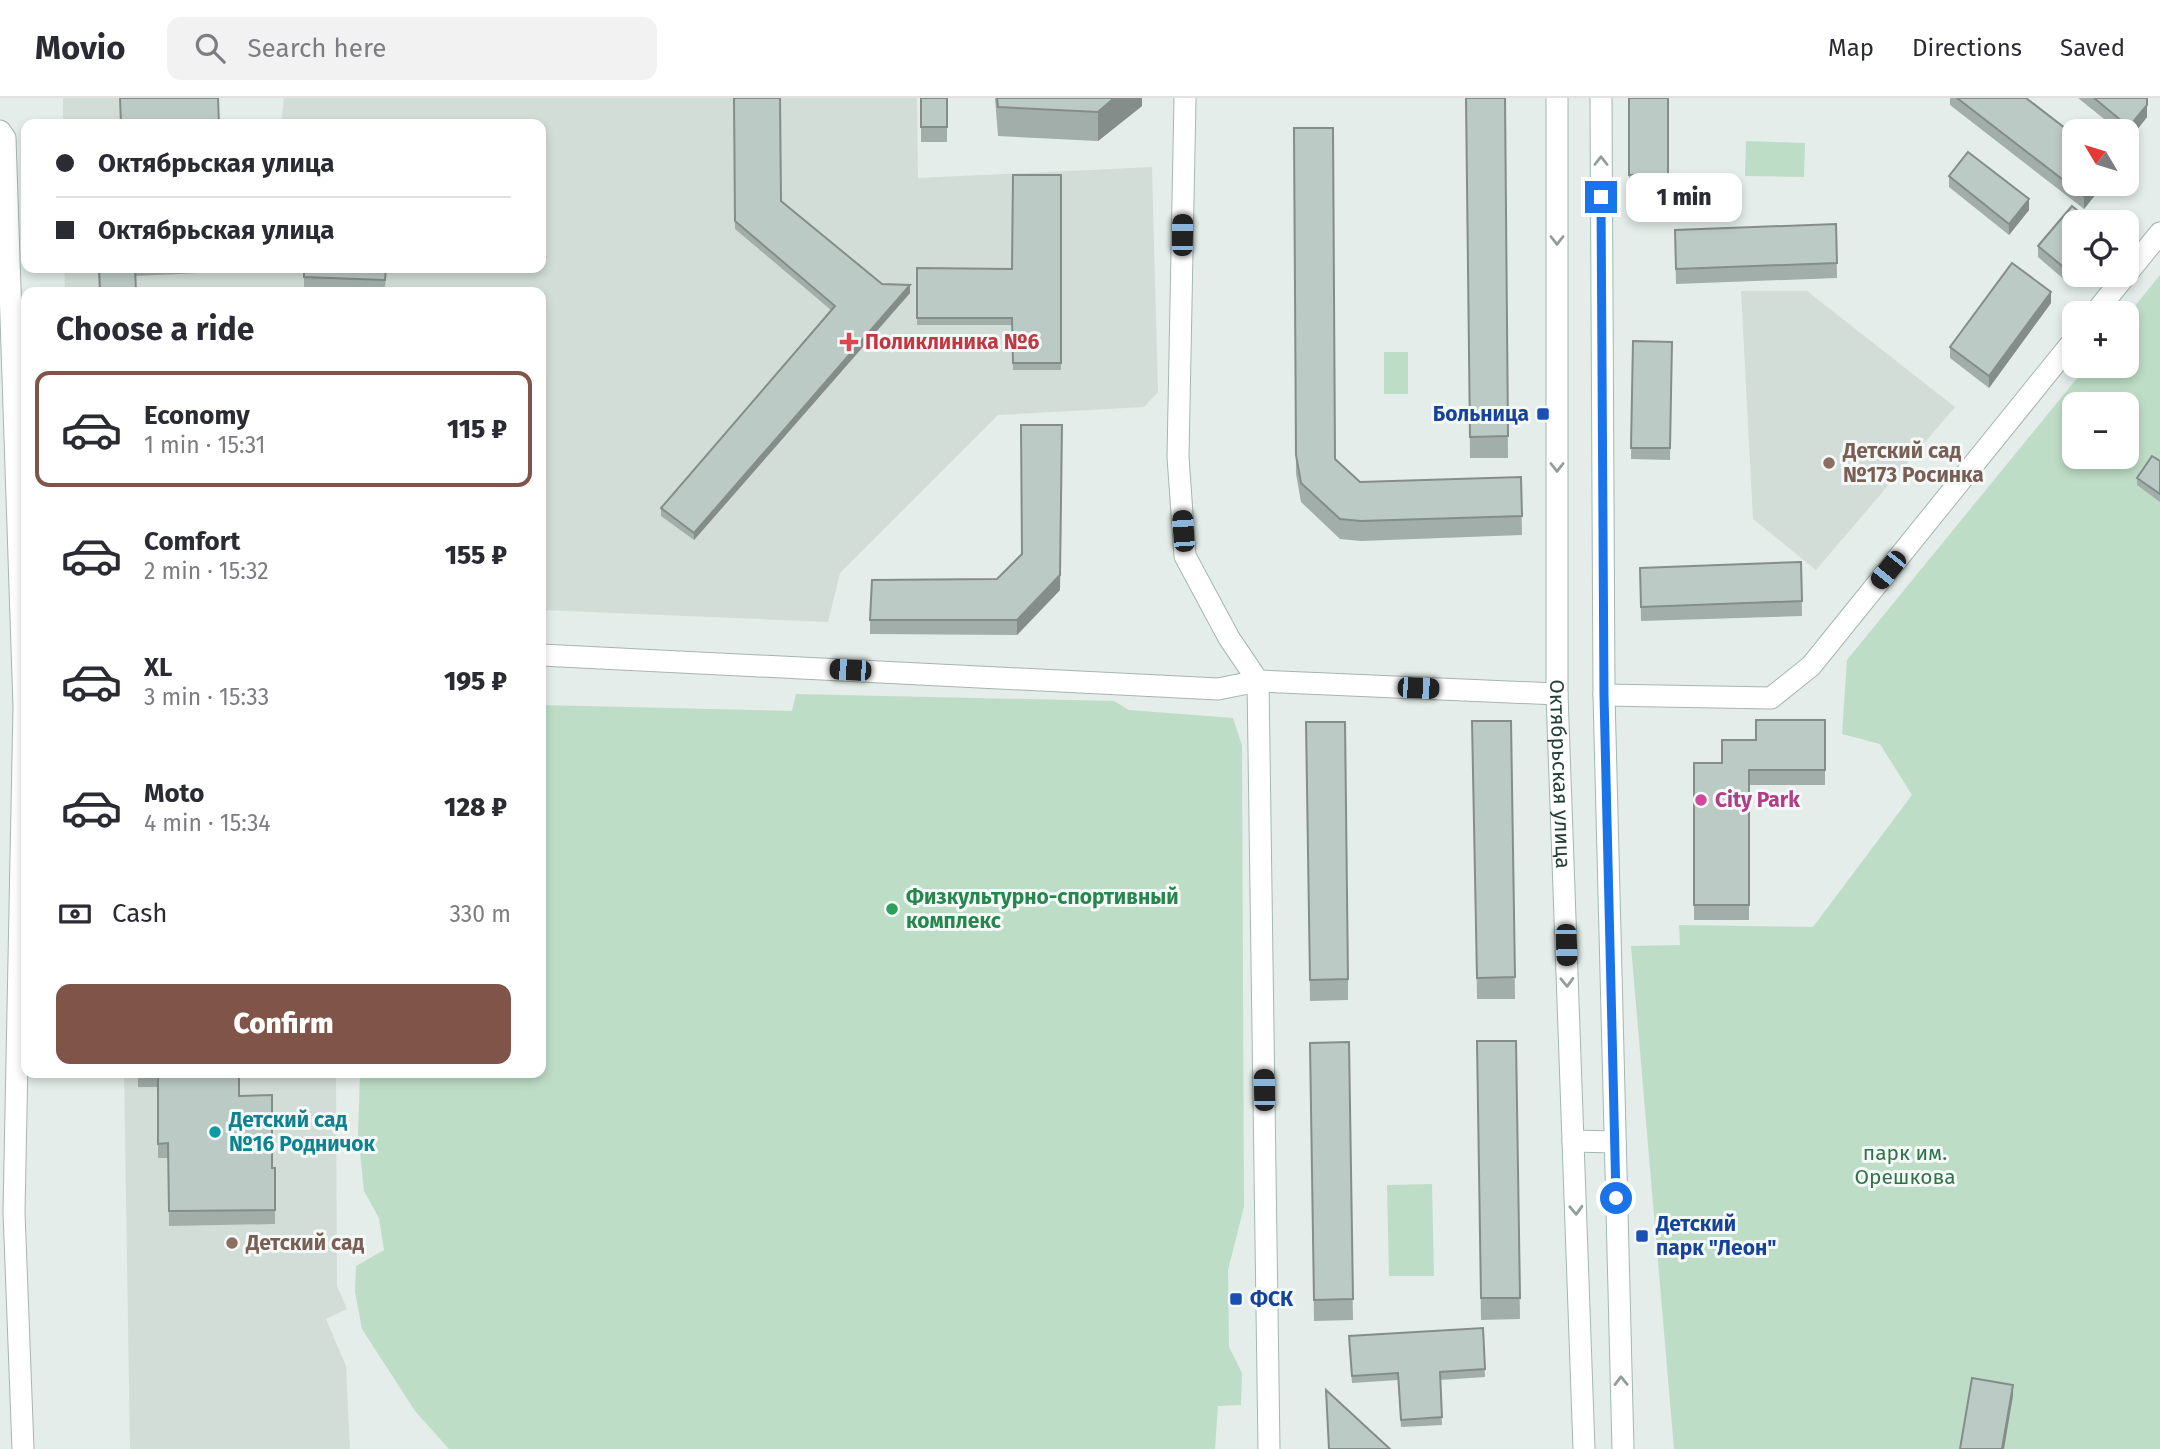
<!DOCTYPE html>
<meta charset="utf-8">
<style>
:root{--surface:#fff;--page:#f2f2f3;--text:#2b2b33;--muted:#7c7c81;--line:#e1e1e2;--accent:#815449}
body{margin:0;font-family:"Fira Sans",sans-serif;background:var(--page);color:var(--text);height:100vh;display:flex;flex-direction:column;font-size:26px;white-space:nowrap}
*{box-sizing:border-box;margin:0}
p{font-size:23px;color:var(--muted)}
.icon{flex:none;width:38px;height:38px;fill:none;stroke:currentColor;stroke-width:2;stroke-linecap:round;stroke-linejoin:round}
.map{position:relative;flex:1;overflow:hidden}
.drawer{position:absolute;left:21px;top:189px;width:525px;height:791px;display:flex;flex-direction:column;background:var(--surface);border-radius:14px;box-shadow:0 4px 10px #0003}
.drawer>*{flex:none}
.guide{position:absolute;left:21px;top:21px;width:525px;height:154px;border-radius:14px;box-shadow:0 4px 10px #0003;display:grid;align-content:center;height:154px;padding:0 35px;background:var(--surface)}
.needle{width:46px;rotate:308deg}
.fabs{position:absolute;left:2062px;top:21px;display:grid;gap:14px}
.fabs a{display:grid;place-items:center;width:77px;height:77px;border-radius:14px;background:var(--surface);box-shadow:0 4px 10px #0003;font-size:35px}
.end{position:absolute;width:32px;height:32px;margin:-16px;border:9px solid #1a73e8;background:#fff;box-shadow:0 0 0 4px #fff}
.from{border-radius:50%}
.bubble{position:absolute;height:49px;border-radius:14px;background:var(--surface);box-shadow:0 4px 10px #0003;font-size:23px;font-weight:800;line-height:49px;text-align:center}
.car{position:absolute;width:21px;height:42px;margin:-21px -10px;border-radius:9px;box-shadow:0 0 5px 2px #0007;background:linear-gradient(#222 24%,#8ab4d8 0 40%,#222 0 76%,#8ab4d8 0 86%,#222 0)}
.guide b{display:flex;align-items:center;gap:24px;height:66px;font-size:26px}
.guide b+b{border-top:2px solid var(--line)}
.guide i{width:18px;height:18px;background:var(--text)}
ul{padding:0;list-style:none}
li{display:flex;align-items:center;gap:21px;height:116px;margin:0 14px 10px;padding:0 21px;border:4px solid transparent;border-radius:14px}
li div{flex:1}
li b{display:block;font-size:26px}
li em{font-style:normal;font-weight:800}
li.active{border-color:var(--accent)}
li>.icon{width:63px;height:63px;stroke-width:1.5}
h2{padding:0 35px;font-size:32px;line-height:84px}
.pay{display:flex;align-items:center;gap:18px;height:77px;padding:0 35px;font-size:26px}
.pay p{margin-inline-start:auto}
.action{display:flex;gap:14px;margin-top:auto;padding:14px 35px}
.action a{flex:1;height:80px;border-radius:14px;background:var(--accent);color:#fff;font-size:28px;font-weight:800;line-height:80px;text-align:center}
header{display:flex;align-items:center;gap:42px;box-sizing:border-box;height:98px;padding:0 35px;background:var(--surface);border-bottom:2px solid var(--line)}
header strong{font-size:33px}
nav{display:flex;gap:38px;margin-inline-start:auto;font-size:24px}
.search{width:490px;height:63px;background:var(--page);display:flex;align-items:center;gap:18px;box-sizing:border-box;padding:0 24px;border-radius:14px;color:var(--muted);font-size:26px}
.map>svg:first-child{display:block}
</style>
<header>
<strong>Movio</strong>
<div class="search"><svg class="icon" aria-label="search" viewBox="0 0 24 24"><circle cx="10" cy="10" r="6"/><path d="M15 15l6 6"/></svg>Search here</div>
<nav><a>Map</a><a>Directions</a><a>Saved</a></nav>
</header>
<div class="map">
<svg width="2160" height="1351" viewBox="0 0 2160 1351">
<rect width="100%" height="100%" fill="#e4ede9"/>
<!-- built -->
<g fill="#d2ddd8">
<path d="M63,0H211L208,26H63Z"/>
<path d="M284,0H917L918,80L1152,69L1158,294L1144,309L998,317L840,475L828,524L541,512V194H65L64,170H541V26H281Z"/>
<path d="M1741,193H1807L1955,309L1816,472L1753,421Z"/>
<path d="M124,975H336L337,1188L347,1211L326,1221L346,1268L350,1351H130Z"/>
</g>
<!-- green -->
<g fill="#beddc6" fill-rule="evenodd">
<path d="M1746,43L1805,45L1804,79L1745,78Z"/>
<path d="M2160,177V1351H1674L1631,848L1680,847L1679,827L1813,829L1912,697L1880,646L1842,636L1847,562L2087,268H2126V219ZM2074,306H2126V359H2074Z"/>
<rect x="1384" y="254" width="24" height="42"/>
<path d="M796,596L1114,603L1129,612L1233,620L1242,647L1244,1109L1228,1172L1229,1249L1242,1275L1241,1307L1218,1308L1215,1351H449L415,1313L362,1231L355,1194L356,1168L384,1152L379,1120L364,1093L358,1035L360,975H541V607L792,613Z"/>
<path d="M1432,1086L1434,1178H1389L1387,1087Z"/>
</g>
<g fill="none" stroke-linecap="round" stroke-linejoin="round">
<!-- street casing -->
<g stroke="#a7b5b0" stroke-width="23">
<g id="street">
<path d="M0,33L5,40L24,609L14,1114L23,1351"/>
<path d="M2095,215L2160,135"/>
<path d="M541,557L1218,591L1258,583L1557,596"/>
<path d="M1604,597L1771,600L1811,568L2074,242"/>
</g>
</g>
<!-- secondary casing -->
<g stroke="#a3b8b1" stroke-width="23">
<g id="secondary">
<path d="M1185,0L1178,359L1185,458L1229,540L1258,583L1269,1351"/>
<path id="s1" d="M1557,0V596L1584,1351"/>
<path d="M1601,0L1604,597L1623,1351"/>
<path d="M1573,1043L1615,1044"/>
</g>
</g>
<!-- street -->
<use href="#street" stroke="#fff" stroke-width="21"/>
<!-- secondary -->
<use href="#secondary" stroke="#fff" stroke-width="21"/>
</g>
<!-- wall -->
<g fill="#a2aea9">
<path d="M734,0L781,103L882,186L910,195L694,442L661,418V410L831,212L735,131Z"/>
<rect x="921" y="0" width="26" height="44"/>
<path d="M995,0H1142V8L1098,43L998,38Z"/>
<path d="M1466,0H1505L1508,360H1470Z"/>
<path d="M1629,0H1668V91L1629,92Z"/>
<path d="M1950,0H2026L2074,86H2104L2084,111L1950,7Z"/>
<path d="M2078,0H2147V19L2129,42L2126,39V33H2119Z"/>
<path d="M1294,30L1335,361L1360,384L1521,379L1522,437L1361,443L1340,441L1301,404L1296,376Z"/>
<path d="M1061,77V272H1013L1012,227H917V170L1012,171Z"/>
<path d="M1949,78L2029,112L2009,137L1949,89Z"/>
<path d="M2074,124V175L2067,184L2038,159V148Z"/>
<path d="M1836,126L1837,180L1676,186L1675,132Z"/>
<path d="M98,170H219V174L136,178V194H100Z"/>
<path d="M304,170H386L385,193L304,190Z"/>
<path d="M2051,205L1989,290L1950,260V249Z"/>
<path d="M1633,243L1672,244L1670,362L1631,361Z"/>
<path d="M2160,363V404L2137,387V380Z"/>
<path d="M1801,464L1802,518L1641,523L1640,470Z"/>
<path d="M1060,492L1017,537L870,536V522Z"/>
<path d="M1825,622V687H1749V822H1694V665H1722Z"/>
<path d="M1472,623H1511L1515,901H1477Z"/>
<path d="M1306,624L1348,881V902L1310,903Z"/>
<path d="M1477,943H1516L1520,1221L1481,1222Z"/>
<path d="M1349,944L1353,1222L1314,1223L1310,945Z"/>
<path d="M138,975H239V998L272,1070H275V1126L169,1128L168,1060H158V989H138Z"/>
<path d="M1483,1230L1485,1279L1440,1282L1442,1327L1401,1329L1398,1282L1352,1285L1349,1245Z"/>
</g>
<!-- shaded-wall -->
<g fill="#848d8a">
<path d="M1114,0H1142V8L1098,43V14Z"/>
<path d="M2147,7V19L2129,42V29Z"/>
<path d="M2094,86H2104L2084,111V98Z"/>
<path d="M2029,101V112L2009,137V126Z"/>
<path d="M2074,164V175L2067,184V172Z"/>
<path d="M910,187V195L694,442V435Z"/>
<path d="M2051,194V205L1989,290V278Z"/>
<path d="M1062,327L1060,492L1017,537V522Z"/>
<path d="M2013,1287V1298L2004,1351H2002Z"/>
</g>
<!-- building -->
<g fill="#bccac5" stroke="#848d8a" stroke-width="2">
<path d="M120,0H218L219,26H121Z"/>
<path d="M734,0H780L781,103L882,186L910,187L694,435L661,410L835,208L735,123Z"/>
<rect x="921" y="0" width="26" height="29"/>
<path d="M997,0H1114L1098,14L998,9Z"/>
<path d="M1466,0H1505L1508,338L1470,339Z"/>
<rect x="1629" y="0" width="39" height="77"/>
<path d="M1957,0H2026L2074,37V86H2094L2084,98Z"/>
<path d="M2094,0H2147V7L2129,29Z"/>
<path d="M1294,30H1333L1335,361L1360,384L1521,379L1522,418L1361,423L1340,421L1301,385L1296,357Z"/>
<path d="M1968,54L2029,101L2009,126L1949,78Z"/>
<path d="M1013,77H1061V265H1013L1012,220H917V170L1012,171Z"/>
<path d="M2072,108L2091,124H2074V164L2067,172L2038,148Z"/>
<path d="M1836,126L1837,165L1676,171L1675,132Z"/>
<path d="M2012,165L2051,194L1989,278L1950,249Z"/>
<path d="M99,170H135L136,194H100Z"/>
<path d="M304,170H386L385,182L304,179Z"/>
<path d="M1633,243L1672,244L1670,350H1631Z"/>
<path d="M1021,327H1062L1060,477L1017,522H870L872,482L997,481L1022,456Z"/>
<path d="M2152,358L2160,363V396L2137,380Z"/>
<path d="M1801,464L1802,503L1641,509L1640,470Z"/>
<path d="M1756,622H1825V672H1749V807H1694V665H1722V642H1756Z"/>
<path d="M1472,623H1511L1515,879L1477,880Z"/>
<path d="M1306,624H1345L1348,881L1310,882Z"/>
<path d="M1477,943H1516L1520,1200H1481Z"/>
<path d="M1349,944L1353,1201L1314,1202L1310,945Z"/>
<path d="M158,975H239V998L272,997V1070H275V1112L169,1113L168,1045L158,1046Z"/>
<path d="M1483,1230L1485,1271L1440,1274L1442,1319L1401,1322L1398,1275L1352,1278L1349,1238Z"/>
<path d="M1972,1280L2013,1287L2002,1351H1960Z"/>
<path d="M1326,1292L1390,1351H1329Z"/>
</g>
<!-- one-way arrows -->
<defs><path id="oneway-chevron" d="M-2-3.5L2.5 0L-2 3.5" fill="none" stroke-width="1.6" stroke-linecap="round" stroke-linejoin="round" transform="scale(1.75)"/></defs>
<g stroke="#929e9b">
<use href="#oneway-chevron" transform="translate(1601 63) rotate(-90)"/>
<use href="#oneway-chevron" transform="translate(1557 142) rotate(90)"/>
<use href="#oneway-chevron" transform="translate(1557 369) rotate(90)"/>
<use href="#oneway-chevron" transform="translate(1567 884) rotate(88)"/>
<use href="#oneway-chevron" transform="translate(1576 1112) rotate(88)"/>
<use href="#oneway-chevron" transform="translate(1621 1283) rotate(-91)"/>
</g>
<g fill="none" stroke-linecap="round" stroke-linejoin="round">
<!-- route -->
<path stroke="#1a73e8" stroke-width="9" d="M1601,99L1604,597L1616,1100"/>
</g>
<!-- markers -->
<path fill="#e0444e" stroke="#f4f9f7" stroke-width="2.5" d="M845.5 233.5h7v7h7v7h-7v7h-7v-7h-7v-7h7z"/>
<g fill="#1a4fb4" stroke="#f4f9f7" stroke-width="2.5">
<rect x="1536" y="309" width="14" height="14" rx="3.5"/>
<rect x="1635" y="1131" width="14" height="14" rx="3.5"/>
<rect x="1229" y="1194" width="14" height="14" rx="3.5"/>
</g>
<g fill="#8d6e63" stroke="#f4f9f7" stroke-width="2.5">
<circle cx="1829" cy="365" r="7"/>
<circle cx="232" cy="1145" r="7"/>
</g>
<circle fill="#d1479c" stroke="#f4f9f7" stroke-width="2.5" cx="1701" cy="702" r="7"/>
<circle fill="#2e9e5b" stroke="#f4f9f7" stroke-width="2.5" cx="892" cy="811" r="7"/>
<circle fill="#0f9aa8" stroke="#f4f9f7" stroke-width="2.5" cx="215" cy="1034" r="7"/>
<g text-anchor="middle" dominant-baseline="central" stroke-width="6" stroke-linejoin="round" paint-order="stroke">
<!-- health labels -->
<g font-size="21" font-weight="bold" fill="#be3a42" stroke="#f4f9f7" text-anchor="start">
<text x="865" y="244">Поликлиника №6</text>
</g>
<!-- transit labels -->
<g font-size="21" font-weight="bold" fill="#164399" stroke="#f4f9f7" text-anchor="start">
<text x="1529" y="316" text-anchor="end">Больница</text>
<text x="1656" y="1126">Детский<tspan x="1656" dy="24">парк "Леон"</tspan></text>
<text x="1250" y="1201">ФСК</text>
</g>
<!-- education labels -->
<g font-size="21" font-weight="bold" fill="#785e54" stroke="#f4f9f7" text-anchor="start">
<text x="1843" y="353">Детский сад<tspan x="1843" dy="24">№173 Росинка</tspan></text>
<text x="246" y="1145">Детский сад</text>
</g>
<!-- street labels -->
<g font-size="21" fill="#243e37" stroke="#f4f9f7">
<text stroke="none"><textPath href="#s1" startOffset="676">Октябрьская улица</textPath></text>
</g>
<!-- hotel labels -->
<g font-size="21" font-weight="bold" fill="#b23c85" stroke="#f4f9f7" text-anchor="start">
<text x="1715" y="702">City Park</text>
</g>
<!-- leisure labels -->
<g font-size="21" font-weight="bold" fill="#27864d" stroke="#f4f9f7" text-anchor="start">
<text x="906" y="799">Физкультурно-спортивный<tspan x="906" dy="24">комплекс</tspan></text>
</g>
<!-- culture labels -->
<g font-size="21" font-weight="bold" fill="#0d838f" stroke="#f4f9f7" text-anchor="start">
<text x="229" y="1022">Детский сад<tspan x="229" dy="24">№16 Родничок</tspan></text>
</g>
<!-- park labels -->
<g font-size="21" fill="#30734a" stroke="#f4f9f7">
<text x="1905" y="1055">парк им.<tspan x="1905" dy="24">Орешкова</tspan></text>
</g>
</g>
</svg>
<div class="fabs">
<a><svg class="needle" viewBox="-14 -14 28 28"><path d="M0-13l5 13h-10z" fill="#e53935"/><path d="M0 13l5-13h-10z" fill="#7c7c81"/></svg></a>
<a><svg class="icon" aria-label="locate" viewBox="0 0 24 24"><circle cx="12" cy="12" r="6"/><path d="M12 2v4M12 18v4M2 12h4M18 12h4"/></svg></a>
<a>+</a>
<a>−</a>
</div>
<i class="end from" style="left:1616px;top:1100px"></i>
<i class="end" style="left:1601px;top:99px"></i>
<div class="bubble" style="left:1626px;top:75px;width:116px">1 min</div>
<i class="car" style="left:1182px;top:137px;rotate:1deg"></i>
<i class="car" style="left:1183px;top:433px;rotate:356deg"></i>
<i class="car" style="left:1888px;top:472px;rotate:219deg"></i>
<i class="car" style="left:850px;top:572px;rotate:273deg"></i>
<i class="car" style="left:1418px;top:590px;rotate:92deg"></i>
<i class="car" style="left:1566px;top:847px;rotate:178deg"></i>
<i class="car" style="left:1264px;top:992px;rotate:359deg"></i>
<div class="guide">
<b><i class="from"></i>Октябрьская улица</b>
<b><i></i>Октябрьская улица</b>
</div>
<section class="drawer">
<h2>Choose a ride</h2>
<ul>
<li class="active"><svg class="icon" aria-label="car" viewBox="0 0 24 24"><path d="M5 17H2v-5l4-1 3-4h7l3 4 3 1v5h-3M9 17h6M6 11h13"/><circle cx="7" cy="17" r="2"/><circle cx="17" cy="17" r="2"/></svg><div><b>Economy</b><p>1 min · 15:31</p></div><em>115 ₽</em></li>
<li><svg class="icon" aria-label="car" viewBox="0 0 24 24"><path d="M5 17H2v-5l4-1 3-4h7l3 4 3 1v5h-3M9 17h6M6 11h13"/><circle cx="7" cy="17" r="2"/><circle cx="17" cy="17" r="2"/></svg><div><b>Comfort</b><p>2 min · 15:32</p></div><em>155 ₽</em></li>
<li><svg class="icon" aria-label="car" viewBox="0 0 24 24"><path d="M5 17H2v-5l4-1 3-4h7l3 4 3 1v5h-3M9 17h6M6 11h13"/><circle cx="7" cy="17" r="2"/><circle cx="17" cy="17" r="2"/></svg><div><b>XL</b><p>3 min · 15:33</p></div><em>195 ₽</em></li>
<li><svg class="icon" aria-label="car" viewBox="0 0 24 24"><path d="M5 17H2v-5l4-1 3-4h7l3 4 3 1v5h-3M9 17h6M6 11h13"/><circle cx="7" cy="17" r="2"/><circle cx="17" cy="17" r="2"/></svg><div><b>Moto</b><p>4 min · 15:34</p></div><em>128 ₽</em></li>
</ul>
<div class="pay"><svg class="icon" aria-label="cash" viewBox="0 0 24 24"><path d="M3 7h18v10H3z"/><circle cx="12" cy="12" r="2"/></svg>Cash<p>330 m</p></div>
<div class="action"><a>Confirm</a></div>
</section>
</div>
